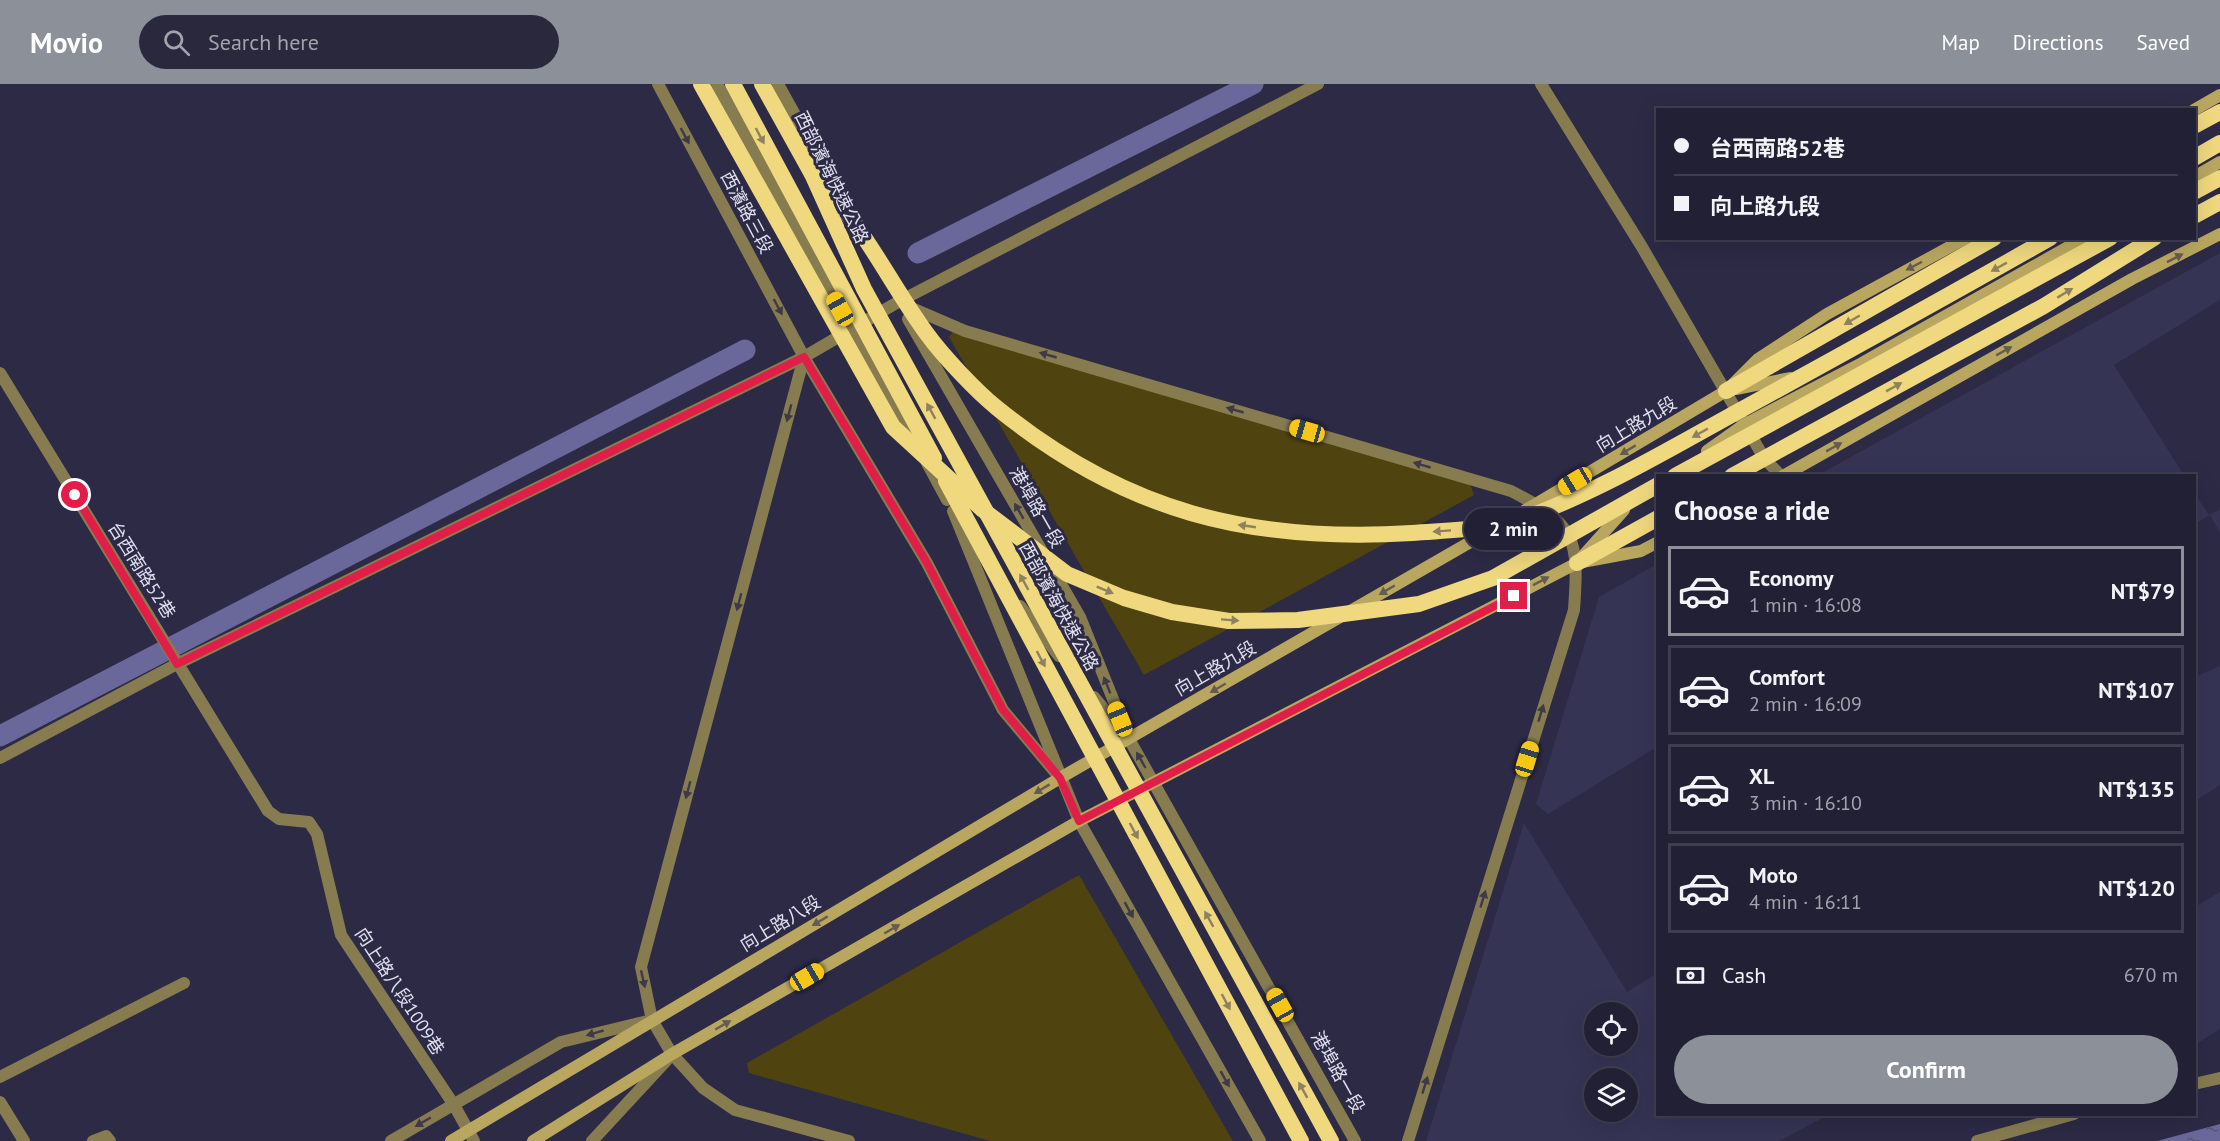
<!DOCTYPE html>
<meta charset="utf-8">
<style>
:root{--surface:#212034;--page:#29283c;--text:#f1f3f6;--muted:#a2a3ac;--line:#3e3e4f;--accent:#8c9099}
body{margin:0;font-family:"PT Sans","Noto Sans TC",sans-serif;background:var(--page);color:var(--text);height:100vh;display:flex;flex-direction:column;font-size:22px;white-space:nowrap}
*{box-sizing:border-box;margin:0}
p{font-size:20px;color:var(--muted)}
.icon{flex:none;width:33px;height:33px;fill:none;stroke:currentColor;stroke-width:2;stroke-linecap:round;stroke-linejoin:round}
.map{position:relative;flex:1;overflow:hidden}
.details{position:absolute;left:1656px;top:390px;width:540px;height:642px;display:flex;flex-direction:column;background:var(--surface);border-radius:0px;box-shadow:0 6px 24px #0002,0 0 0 2px var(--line)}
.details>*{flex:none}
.hud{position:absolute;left:1656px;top:24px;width:540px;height:132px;border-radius:0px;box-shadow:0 6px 24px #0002,0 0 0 2px var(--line);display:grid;align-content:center;height:132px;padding:0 18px;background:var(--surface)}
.tools{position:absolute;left:1584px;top:918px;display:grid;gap:12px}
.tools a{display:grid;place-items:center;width:54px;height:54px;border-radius:50%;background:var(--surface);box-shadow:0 6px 24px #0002,0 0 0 2px var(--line);font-size:30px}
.end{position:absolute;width:27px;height:27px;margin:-14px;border:8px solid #e11d48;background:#fff;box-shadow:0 0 0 3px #fff}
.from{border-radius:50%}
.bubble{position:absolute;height:42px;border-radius:21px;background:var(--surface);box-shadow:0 6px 24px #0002,0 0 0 2px var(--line);font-size:20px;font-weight:600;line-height:42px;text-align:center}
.car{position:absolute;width:18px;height:36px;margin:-18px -9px;border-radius:8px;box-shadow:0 0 4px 2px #0007;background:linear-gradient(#f5c518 24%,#345 0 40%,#f5c518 0 76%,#345 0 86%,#f5c518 0)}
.hud b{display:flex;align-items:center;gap:21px;height:57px;font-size:22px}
.hud b+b{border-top:2px solid var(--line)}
.hud i{width:15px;height:15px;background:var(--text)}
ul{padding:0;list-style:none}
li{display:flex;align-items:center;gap:18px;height:90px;margin:0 12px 9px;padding:0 6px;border:3px solid var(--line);border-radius:0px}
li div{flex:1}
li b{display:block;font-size:22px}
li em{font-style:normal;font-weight:600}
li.selected{border-color:var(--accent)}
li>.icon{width:54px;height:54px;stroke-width:1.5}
h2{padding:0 18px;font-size:27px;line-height:72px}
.pay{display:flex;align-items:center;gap:15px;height:66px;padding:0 18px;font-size:22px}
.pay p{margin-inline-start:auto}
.action{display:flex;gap:12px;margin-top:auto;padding:12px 18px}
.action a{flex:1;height:69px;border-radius:36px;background:var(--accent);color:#fff;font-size:24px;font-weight:600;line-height:69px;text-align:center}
header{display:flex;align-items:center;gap:36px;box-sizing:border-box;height:84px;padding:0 30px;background:var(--accent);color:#fff}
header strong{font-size:28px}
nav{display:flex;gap:33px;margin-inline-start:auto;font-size:21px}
.search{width:420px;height:54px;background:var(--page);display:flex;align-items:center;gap:15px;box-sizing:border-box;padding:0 21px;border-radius:33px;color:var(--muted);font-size:22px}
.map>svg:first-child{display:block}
</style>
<header>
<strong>Movio</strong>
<div class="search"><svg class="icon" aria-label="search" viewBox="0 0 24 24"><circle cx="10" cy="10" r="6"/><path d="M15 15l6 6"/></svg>Search here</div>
<nav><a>Map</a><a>Directions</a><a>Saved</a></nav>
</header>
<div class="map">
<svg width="2220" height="1057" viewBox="0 0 2220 1057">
<defs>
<pattern id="water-ripples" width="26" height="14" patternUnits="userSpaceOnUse" patternTransform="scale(1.5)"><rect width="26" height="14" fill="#6a679a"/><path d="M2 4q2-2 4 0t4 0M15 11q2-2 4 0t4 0" fill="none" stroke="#565571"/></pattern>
</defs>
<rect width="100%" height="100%" fill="#2c2a45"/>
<!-- built -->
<g fill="#353454" fill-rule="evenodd">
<path d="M2220,169V216L2114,281L2184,391H1818Z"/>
<path d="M2194,408L2209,431L2220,425V448L2210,431L2195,440Z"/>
<path d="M1657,480V663L1548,730L1536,720L1599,513Z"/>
<path d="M2220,582V701L2195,717V593Z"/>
<path d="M1524,739L1627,908L1657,889L1658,1030L1828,1031L1780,1057H1426ZM1628,928V962H1594V928ZM1628,994V1028H1594V994Z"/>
<path d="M2220,808V945L2195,961V823Z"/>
</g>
<!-- grass -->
<g fill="#4f430f">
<path d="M954,246L1470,400L1474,411L1144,591L949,253Z"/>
<path d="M1079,791L1233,1057H990L749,989L747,979Z"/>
</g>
<!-- water -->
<path fill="url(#water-ripples)" d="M2220,1040V1057H2157Z"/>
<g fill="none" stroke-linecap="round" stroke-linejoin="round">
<!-- canal -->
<g stroke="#6a679a" stroke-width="21">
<path d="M918,169L1253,0"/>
<path d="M0,652L745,266"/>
</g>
<!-- service -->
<g stroke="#877c50" stroke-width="12">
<path d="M1541,0L1642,163L1764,374L1781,392"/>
<path d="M0,289L268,727L279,735L309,738L317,750L341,851L454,1021L474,1057"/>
<path d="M0,993L184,899"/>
<path d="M93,1057L106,1052L110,1057"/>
</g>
<!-- minor -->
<g stroke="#877c50" stroke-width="12">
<path d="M907,222L965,247L1511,407C1577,441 1579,455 1574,526L1408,1057"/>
<path d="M804,273L641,883L652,936L672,970L703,1004L735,1026L849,1057"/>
<path d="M0,674L177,580L804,273L898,218L1318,0"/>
<path d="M2194,1000L2220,994"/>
<path d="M391,1057L561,958L652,936"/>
<path d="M592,1057L667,976"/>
<path d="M1977,1057L2074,1030"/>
</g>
<!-- tertiary -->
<g stroke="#877c50" stroke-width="12">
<path d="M658,0L804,273L927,479L1003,626L1060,694"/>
<path d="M717,0L915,359"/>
<path d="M778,0L841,114"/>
<path d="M908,235L1080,533L1125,645"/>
<path d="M927,379L947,416"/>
<path d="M953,427L1079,737L1260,1057"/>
<path d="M1020,522L1059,572"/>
<path d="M1094,613L1129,655L1355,1057"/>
<path d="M0,1018L24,1057"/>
</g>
<!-- secondary -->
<g stroke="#b9a760" stroke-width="12">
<path d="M2194,26L2220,11"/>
<path d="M2194,93L2220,78"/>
<path d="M1737,305L1790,294"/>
<path d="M1707,367L1745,340L1862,279L2084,154"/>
<path d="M1783,392L2132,195L2220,150"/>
<path d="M1519,430L1726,307L1758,275L1827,230L1966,154"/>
<path d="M1582,473L1624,426"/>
<path d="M451,1057L1060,694L1493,445"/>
<path d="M533,1057L672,970L1079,737L1577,479L1641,467L1658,458"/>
</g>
<!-- trunk -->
<g stroke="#efd87e" stroke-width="16">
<path d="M2194,42L2220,28"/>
<path d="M2194,74L2220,59"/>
<path d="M2194,108L2220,94"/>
<path d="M2194,132L2220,118"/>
<path d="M1726,307L1994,154"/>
<path d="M1732,392L2044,222L2154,154"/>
<path d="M1577,479L1658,434"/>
</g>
<!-- trunk-bridge -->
<g stroke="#efd87e" stroke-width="16">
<path d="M701,0L893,343L983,426L1067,490L1124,514L1172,528L1229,537L1298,536L1419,520L1493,494L1658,401"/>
<path d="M733,0L934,374"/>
<path d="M762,0L812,90L864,205L1331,1057"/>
<path d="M812,90C861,135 888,197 927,250C943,272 976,307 997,324C1125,428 1250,459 1412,449C1450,446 1492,446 1528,433C1601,406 1668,366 1737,328C1841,271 1946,213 2050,154"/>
<path d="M1675,392L2110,154"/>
<path d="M946,397L1301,1057"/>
</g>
</g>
<!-- one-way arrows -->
<defs><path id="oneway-solid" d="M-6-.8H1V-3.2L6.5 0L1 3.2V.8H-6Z" transform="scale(1.5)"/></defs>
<g fill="#3e3a47">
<use href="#oneway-solid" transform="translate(685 52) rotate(62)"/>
<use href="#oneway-solid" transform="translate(778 223) rotate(62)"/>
<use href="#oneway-solid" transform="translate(1048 271) rotate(-164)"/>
<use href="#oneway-solid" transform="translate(1235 326) rotate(-164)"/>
<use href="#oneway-solid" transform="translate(789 329) rotate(105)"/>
<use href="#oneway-solid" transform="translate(1422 381) rotate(-164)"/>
<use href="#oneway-solid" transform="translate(1019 427) rotate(-120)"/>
<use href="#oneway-solid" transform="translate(739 518) rotate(105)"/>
<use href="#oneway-solid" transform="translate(1107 601) rotate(-112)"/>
<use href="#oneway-solid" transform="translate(1541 629) rotate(-73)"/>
<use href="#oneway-solid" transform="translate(1141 676) rotate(-120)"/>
<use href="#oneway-solid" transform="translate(688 706) rotate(105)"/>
<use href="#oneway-solid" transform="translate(1483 815) rotate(-73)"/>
<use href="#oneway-solid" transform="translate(1129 826) rotate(61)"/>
<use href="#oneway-solid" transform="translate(643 895) rotate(77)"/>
<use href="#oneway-solid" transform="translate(595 949) rotate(164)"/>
<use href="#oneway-solid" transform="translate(1225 995) rotate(61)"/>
<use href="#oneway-solid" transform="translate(1425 1001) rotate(-73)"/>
<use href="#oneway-solid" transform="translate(423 1038) rotate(150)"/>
</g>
<g fill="#8e8162">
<use href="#oneway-solid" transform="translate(760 52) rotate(62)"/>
<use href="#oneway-solid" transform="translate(1999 183) rotate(151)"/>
<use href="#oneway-solid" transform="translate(2065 209) rotate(-31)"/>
<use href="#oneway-solid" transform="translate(1852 236) rotate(150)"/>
<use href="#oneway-solid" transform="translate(1894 303) rotate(-29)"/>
<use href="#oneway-solid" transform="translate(931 327) rotate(-119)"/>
<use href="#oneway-solid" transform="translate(1700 349) rotate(151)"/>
<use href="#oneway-solid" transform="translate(1247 442) rotate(-172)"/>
<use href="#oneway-solid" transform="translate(1442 447) rotate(176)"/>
<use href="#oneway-solid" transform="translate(1024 498) rotate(-119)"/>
<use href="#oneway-solid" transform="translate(1105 506) rotate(22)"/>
<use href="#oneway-solid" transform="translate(1230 536) rotate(4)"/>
<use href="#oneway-solid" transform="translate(1041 575) rotate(62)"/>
<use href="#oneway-solid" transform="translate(1134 747) rotate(62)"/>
<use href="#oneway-solid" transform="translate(1209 835) rotate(-119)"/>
<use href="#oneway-solid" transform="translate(1226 918) rotate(62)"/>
<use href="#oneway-solid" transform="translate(1303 1006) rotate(-119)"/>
</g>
<g fill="#645c50">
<use href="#oneway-solid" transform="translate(2175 174) rotate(-27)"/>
<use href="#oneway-solid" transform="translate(1914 182) rotate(152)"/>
<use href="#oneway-solid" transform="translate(2004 267) rotate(-29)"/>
<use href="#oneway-solid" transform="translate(1834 363) rotate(-29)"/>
<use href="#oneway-solid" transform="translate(1628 366) rotate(149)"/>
<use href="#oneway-solid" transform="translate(1541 497) rotate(-27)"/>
<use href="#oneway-solid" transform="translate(1387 506) rotate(150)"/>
<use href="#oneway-solid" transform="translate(1218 604) rotate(150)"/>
<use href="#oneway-solid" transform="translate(1042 705) rotate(149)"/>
<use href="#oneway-solid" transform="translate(820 837) rotate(149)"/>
<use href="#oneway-solid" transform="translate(892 845) rotate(-30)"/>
<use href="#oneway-solid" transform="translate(723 941) rotate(-30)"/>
</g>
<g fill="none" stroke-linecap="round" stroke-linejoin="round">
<!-- route -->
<path stroke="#e11d48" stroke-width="8" d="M75,411L177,580L804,273L927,479L1003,626L1060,694L1079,737L1514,512"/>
</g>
<g text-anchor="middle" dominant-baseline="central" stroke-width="6" stroke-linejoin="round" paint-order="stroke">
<!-- street labels -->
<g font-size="18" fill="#e0e0f1" stroke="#2c2a45">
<text transform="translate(832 93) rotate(64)">西部濱海快速公路</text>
<text transform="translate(747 128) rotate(62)">西濱路三段</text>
<text transform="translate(1636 340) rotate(-31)">向上路九段</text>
<text transform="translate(1037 423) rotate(60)">港埠路一段</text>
<text transform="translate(142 486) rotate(58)">台西南路52巷</text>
<text transform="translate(1059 522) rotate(61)">西部濱海快速公路</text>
<text transform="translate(1215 584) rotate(-30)">向上路九段</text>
<text transform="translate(780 839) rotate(-31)">向上路八段</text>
<text transform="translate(400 907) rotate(57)">向上路八段1009巷</text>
<text transform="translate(1338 988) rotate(61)">港埠路一段</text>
</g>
</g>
</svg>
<div class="tools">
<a><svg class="icon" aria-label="locate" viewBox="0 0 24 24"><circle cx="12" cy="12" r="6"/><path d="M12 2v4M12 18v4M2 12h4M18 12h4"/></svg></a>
<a><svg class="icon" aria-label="layers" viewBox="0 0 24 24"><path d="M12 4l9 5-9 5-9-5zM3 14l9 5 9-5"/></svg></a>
</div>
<i class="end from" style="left:75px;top:411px"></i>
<i class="end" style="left:1514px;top:512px"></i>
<div class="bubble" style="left:1464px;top:424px;width:99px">2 min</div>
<i class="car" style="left:840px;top:225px;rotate:331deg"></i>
<i class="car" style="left:1307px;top:347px;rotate:286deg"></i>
<i class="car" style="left:1575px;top:397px;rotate:239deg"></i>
<i class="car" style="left:1120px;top:635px;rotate:338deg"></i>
<i class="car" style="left:1527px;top:675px;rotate:17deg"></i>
<i class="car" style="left:807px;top:893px;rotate:60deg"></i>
<i class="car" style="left:1280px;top:921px;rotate:331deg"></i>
<div class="hud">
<b><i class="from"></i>台西南路52巷</b>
<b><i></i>向上路九段</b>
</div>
<section class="details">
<h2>Choose a ride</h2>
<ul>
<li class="selected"><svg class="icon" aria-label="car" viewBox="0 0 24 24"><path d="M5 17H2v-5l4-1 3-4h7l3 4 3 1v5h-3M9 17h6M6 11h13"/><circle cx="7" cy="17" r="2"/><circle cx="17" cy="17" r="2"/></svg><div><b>Economy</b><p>1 min · 16:08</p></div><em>NT$79</em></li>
<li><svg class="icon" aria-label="car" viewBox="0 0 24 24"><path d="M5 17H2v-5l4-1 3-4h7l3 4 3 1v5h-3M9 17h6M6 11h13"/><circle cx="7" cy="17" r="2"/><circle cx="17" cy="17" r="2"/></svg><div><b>Comfort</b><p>2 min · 16:09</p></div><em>NT$107</em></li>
<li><svg class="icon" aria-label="car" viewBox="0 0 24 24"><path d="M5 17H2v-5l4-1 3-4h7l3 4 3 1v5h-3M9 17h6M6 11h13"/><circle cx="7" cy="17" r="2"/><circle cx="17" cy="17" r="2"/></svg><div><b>XL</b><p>3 min · 16:10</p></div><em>NT$135</em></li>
<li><svg class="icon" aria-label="car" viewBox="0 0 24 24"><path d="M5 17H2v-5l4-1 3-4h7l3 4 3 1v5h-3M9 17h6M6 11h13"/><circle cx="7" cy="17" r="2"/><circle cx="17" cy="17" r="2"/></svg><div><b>Moto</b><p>4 min · 16:11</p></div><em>NT$120</em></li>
</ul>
<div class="pay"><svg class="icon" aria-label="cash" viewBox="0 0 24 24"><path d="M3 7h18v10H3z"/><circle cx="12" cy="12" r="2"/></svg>Cash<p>670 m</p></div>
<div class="action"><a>Confirm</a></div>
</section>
</div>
